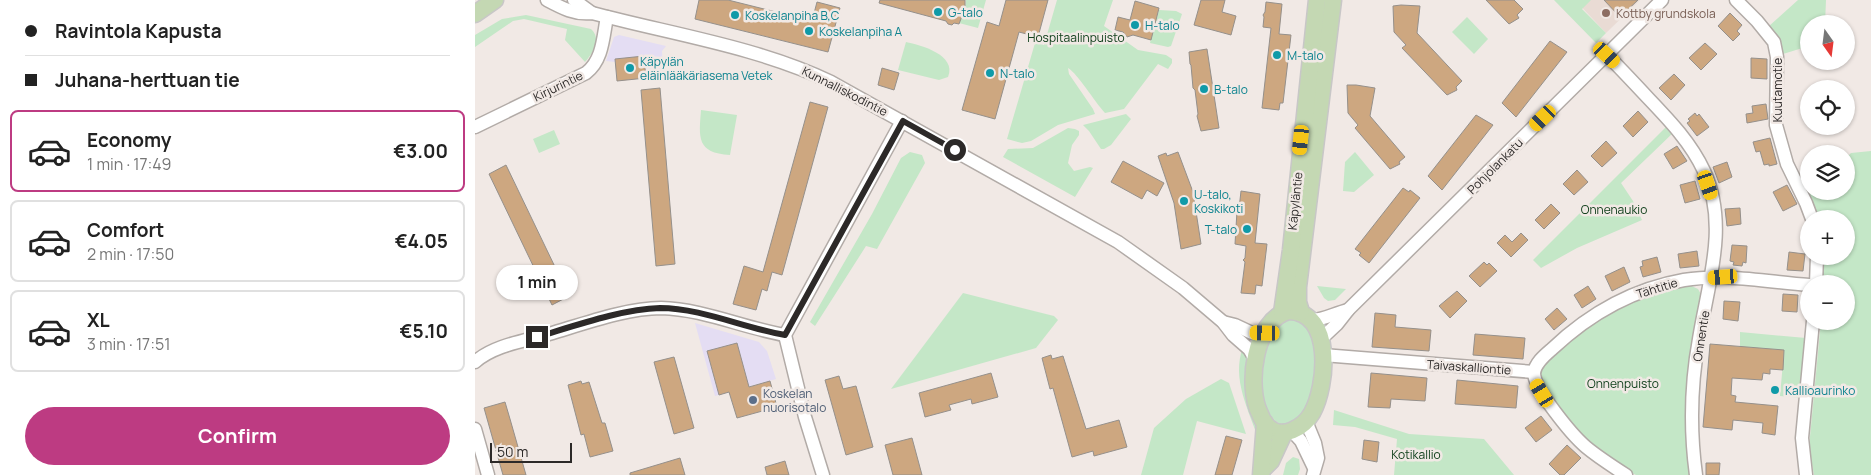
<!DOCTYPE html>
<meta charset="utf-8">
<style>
:root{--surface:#fff;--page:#f6f6f6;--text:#222;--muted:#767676;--line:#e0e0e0;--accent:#bd3b82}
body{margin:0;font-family:Manrope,sans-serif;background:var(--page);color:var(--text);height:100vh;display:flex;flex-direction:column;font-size:19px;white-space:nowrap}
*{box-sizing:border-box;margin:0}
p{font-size:16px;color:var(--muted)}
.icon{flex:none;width:28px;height:28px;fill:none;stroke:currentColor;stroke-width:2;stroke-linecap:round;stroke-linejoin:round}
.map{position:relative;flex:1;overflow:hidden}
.details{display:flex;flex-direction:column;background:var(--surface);width:475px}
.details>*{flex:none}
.top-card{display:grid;align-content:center;height:110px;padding:0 25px;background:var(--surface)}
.needle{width:32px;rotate:166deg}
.controls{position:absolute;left:1325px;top:15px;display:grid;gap:10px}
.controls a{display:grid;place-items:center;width:55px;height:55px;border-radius:50%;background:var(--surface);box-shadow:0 1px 4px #0004;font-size:25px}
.scale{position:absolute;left:15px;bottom:12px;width:82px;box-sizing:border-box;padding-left:5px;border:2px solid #2c2928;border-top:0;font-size:14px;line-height:18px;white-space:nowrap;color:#2c2928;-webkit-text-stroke:4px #f1e9e5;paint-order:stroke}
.end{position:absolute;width:22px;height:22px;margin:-11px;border:6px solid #2c2928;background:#fff;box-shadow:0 0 0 2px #fff}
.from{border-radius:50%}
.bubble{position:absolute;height:35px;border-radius:18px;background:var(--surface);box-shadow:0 1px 4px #0004;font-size:16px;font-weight:700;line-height:35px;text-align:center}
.car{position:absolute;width:15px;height:30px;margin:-15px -8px;border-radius:6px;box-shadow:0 0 4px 1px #0007;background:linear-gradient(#f5c518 24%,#345 0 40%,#f5c518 0 76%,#345 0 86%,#f5c518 0)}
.top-card b{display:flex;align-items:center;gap:18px;height:48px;font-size:19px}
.top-card b+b{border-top:1px solid var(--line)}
.top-card i{width:12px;height:12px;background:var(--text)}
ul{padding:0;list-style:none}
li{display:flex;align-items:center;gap:15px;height:82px;margin:0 10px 8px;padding:0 15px;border:2px solid var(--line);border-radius:8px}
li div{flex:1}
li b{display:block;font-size:19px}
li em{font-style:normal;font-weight:700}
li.active{border-color:var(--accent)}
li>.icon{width:45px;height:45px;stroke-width:1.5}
.action{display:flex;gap:10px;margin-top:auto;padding:10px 25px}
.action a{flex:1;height:58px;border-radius:30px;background:var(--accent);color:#fff;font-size:20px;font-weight:700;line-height:58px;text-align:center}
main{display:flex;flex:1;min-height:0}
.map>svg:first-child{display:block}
</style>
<main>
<section class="details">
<div class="top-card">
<b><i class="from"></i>Ravintola Kapusta</b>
<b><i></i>Juhana-herttuan tie</b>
</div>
<ul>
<li class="active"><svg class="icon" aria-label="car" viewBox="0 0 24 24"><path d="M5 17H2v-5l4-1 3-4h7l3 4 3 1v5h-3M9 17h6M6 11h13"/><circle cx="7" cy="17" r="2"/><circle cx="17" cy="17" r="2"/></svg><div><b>Economy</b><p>1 min · 17:49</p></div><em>€3.00</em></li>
<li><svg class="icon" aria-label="car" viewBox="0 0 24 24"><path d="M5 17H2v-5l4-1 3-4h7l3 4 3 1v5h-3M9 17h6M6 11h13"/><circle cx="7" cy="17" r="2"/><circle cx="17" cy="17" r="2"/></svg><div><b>Comfort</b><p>2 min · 17:50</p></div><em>€4.05</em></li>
<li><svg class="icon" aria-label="car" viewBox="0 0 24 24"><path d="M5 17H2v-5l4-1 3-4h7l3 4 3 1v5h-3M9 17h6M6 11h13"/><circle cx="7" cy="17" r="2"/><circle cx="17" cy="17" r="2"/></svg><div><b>XL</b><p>3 min · 17:51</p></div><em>€5.10</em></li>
</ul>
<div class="action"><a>Confirm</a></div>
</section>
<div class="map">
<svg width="1396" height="475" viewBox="0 0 1396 475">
<rect width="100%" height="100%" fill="#f1e9e5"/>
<!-- commercial -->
<g fill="#e4ddf3">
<path d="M144,35L191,46L187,51L188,71L171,73V78L142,81L140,62L131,61L139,37Z"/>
<path d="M220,323L284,342L292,351L301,379L240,396Z"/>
</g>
<!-- built -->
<path fill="#e9dbd4" d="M1100,0H1165L1131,33Z"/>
<!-- green -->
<g fill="#c4e7c7">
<path d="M491,0H511L503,28L484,23L490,8Z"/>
<path d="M582,0H638L629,26L663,50L691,55L697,59V63L693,69L683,64L649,109L630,113C619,101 603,74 593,68L594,74L618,109L620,114L583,125L556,141L547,143L532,139L560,43L569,45Z"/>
<path d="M1079,0H1116L1107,9L1131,33L1121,43Z"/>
<path d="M1323,0H1351L1350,24H1334V46L1308,54L1302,38L1294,26Z"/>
<path d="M684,10L701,11L707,14L696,46L693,47L675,43Z"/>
<path d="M51,15L116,29C127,39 118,53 110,62L90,40L92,29L49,19L38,21L0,47V35L27,19Z"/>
<path d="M992,17L1013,39L999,54L977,32Z"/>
<path d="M431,42C446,45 482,55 473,77L464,80L423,70Z"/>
<path d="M226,110L262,115L255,155C221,153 224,137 226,110Z"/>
<path d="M651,114L656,119L636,145L629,149H626L614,131L608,125Z"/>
<path d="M1194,124L1200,131L1146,183L1158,201L1167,220L1102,248L1066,268L1058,260Z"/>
<path d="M593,128L600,129L604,131V135L597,145L593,163L599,171L615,167L618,168L600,197L528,157L533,149L558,148Z"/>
<path d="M79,130L85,144L64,153L58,139Z"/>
<path d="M1396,151V475H1339L1334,447L1346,321H1371V284H1347L1345,256H1371V219H1343L1342,214L1334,195L1337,191H1371V158L1376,153Z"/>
<path d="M435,152L447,155L450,163L402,249L391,246L340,326L335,322L397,214L426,158Z"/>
<path d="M880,152L899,175L879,192L868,191L870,162Z"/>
<path d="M1212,284L1223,289L1227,296L1215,475H1161L1141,465L1109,440L1067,387L1064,371L1067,365L1116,321L1164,296Z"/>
<path d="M842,286L871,289L860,300L853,301L849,298Z"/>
<path d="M488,293L579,316L583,320L561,348L416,389Z"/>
<path d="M817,318L828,321C831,327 835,333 838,339C846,360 840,401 824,418C820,421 815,423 810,426C777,417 785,351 801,329C806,324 811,321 817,318Z"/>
<path d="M1265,332L1331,338L1327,398L1305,396L1309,351L1265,347Z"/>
<path d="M768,347L773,352L786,427L784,441C774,410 756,379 768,347Z"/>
<path d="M746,379L754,383L771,434L722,421L708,475H666L679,428L711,399Z"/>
<path d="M859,410L934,434L1009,439L1039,475H919L922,439L880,427L858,425Z"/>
<path d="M818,457L824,459L825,469L823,475H808L811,463Z"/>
</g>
<!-- building -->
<g fill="#cda780" stroke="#95908b">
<path d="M224,0H253L337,21L342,2L365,8L353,52L220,19Z"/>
<path d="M405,0H490V8L484,24L479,23L477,25L473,24L471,21L404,3Z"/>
<path d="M531,0H573L563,37L544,32L520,119L487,110L512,22L524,26Z"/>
<path d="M726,0H750L747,12L761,16L756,35L719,25Z"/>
<path d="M1011,0H1039L1048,9L1042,15L1044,18L1034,24Z"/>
<path d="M1129,0H1163L1145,17Z"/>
<path d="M660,1L684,8L676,40L658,35L652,37L648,32L640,30L643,17L655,20Z"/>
<path d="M791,2L807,4L804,34L816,35L808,103H805L804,110L787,108L796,28L788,27L789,17L788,15L790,12Z"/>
<path d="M926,5L945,6L942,33L987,81L981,87L982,90L972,95L927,48L931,45L919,32L918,6Z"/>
<path d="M1255,13L1267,25L1262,31L1265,34L1258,41L1243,26Z"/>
<path d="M1075,41L1092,52L1041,117L1027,103Z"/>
<path d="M1230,43L1242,54L1226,70L1214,58Z"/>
<path d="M732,49L744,128L726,131L722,116L723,114L720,90L718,88L716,65L715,64L714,52Z"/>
<path d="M169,56L171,78L142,81L140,59Z"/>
<path d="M1276,58L1292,59V79L1276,78Z"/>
<path d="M407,68L424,73L419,90L403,85Z"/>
<path d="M1199,74L1210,85L1196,100L1184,88Z"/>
<path d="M872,85H881L900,88L895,116L930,157L924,162L925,164L915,169L880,128L883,125L873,113Z"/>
<path d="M185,88L200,264L181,266L166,90Z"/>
<path d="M335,102L353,107L307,275L297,272L292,291L287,289L281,310L258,304L269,266L288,272Z"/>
<path d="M1291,104L1293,119L1272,123L1271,114L1278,113L1277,106Z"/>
<path d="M1163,111L1173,122L1158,137L1148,126Z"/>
<path d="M1220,113L1222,116L1224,114L1234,127L1222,136L1212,123L1215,121L1213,119Z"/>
<path d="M1001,115L1018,125L967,190L953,176Z"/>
<path d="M1295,138L1302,164L1294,166V164L1289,165L1285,151L1281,152L1278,142Z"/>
<path d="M1131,141L1142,153L1127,167L1116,156Z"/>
<path d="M1202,146L1212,161L1198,169L1189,154Z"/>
<path d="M703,152L718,192L726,244L706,249L699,203L683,156L691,153L692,156Z"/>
<path d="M648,161L689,183L682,196L672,190L667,199L636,182Z"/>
<path d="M1252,162L1257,177L1244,183L1238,167Z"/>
<path d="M31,165L94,296L77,305L14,174Z"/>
<path d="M1102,170L1113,182L1099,195L1088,184Z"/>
<path d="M1220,181L1225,199L1210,203L1205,185Z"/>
<path d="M1312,185L1322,204L1308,211L1298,192Z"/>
<path d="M928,188L934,192L935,190L945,198L894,263L884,255L886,253L880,249Z"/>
<path d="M766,191L785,194L780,243L792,244L787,286L781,285L780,294L766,293L770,262L768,260L770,258L771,246L760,244L762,211L764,209Z"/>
<path d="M1076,204L1085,213L1069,229L1060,220Z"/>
<path d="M1265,208L1266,224L1252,226L1250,209Z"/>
<path d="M1046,233L1053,240L1036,257L1022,243L1030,235L1037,242Z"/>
<path d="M1257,245L1272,246L1271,263L1268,262L1267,266L1258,265L1259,262L1255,261Z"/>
<path d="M1222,251L1224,266L1205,268L1203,254Z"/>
<path d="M1314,252L1330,254L1328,271L1312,270Z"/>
<path d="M1182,257L1186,272L1168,277L1165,267L1168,266L1167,261Z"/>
<path d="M1009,262L1012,265L1014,263L1022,271L1005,287L994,276Z"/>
<path d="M1149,267L1155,282L1137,291L1130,276Z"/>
<path d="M1113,286L1121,299L1107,308L1099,295Z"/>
<path d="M982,291L992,301L975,318L964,306Z"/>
<path d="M1308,294L1323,295L1322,312L1307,311Z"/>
<path d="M1249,301L1265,302L1263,321L1248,319Z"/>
<path d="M1082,308L1092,319L1079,330L1070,319Z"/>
<path d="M900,313L921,315L920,327L956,330L954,351L897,347Z"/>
<path d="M1000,334L1050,338L1048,359L998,355Z"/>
<path d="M262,343L274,387L295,381L302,407L262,418L254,392L244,395L232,351Z"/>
<path d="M1235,344L1309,350L1308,370L1295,369V374L1288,373L1287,380L1257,378L1256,395L1261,396L1260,402L1303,406L1300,435L1287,433L1288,423L1258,420L1257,430L1228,427Z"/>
<path d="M576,355L577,359L588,356L611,429L644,420L652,447L619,456L618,451L597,457L578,388L575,389L567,358Z"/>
<path d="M199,357L219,428L199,434L179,362Z"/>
<path d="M516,373L523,397L497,404L496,399L474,405L476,410L450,417L444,393Z"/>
<path d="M896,373L952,378L950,401L916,399L915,408L893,407Z"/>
<path d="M364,376L368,389L381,386L398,447L371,455L350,380Z"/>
<path d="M982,380L1043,386L1041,408L980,404Z"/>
<path d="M106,381L107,384L114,382L127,423H130L138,451L115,457L109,434L106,435L93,385Z"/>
<path d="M30,402L35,419L51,475H28L9,408Z"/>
<path d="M1066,416L1077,430L1061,442L1050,428Z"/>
<path d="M751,436L767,440L757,475H740Z"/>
<path d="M437,438L447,475H418L410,445Z"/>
<path d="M889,440L904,442L902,462L887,459Z"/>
<path d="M1092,445L1106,458L1089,475H1085L1074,464Z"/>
<path d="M205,458L210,475H155V473Z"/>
<path d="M310,461L314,475H292L290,467Z"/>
<path d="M1231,463H1245L1244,475H1231Z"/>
</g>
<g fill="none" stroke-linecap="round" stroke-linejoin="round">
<!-- minor casing -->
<g stroke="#b2aba7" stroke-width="15">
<g id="minor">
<path d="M72,0C87,8 100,15 117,13C196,34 283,47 356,82L643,242L708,288L748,322L758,335L774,349L780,359"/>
<path d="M99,0L117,13"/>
<path d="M1261,0L1282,21L1299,42L1302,57L1301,125L1312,164L1331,203L1337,219"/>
<path d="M1132,55C1146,69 1160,84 1174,99C1195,121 1216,143 1229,171C1254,225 1233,283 1224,339C1216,383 1215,431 1221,475"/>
<path d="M0,127L111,73C128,60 128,37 132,17"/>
<path d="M1341,284L1342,256"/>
<path d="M837,320C849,320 860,313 873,310"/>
<path d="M748,322L760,325L777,333H790"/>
<path d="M846,339L862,324L873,310L1187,0"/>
<path d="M848,355L1059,372"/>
<path d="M0,362C19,345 50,341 74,334C108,324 152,308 186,308C228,309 269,328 310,335"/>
<path d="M831,421L840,443L843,458L838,475"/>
<path d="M0,429L13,475"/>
<path d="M817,431L826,441L839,468"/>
<path d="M348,475L330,417L310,335L427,121"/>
<path d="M1151,475C1137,466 1123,457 1111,447C1097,435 1059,389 1059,373C1060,363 1070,355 1077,349C1114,314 1158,289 1209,280C1250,273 1293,282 1334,285"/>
<path d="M1331,475L1327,438L1338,321"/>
</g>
</g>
<!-- major casing -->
<g stroke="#c8c7c7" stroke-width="19">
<g id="major">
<path d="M0,14L20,0"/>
<path d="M814,311C859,312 852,386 837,413C829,427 807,441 793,427C789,424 787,419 785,414C771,387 779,319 814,311Z"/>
<path d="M826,312L823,302V287L858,0"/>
<path d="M807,313L816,250L842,0"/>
<path d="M787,470L796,461L809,433"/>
<path d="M786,475L790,423"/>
</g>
</g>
<!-- minor -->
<use href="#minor" stroke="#fff" stroke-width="12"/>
<!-- major -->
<use href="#major" stroke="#c4d8b3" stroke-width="16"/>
</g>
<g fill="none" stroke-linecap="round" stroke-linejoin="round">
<!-- route -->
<path stroke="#2c2928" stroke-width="6" d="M62,337C99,326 147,309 185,308C226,308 269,328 310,335L428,121L480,150"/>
</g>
<!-- markers -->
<g fill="#0f9aa8" stroke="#f1e9e5" stroke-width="2">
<circle cx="463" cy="12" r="5"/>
<circle cx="260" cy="15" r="5"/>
<circle cx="660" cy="25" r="5"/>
<circle cx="334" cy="31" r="5"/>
<circle cx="802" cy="55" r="5"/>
<circle cx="155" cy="68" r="5"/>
<circle cx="515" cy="73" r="5"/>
<circle cx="729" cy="89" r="5"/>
<circle cx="709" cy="201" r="5"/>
<circle cx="772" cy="229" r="5"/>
<circle cx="1300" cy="390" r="5"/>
</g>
<circle fill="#8d6e63" stroke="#f1e9e5" stroke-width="2" cx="1131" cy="13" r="5"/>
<circle fill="#5c6f8a" stroke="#f1e9e5" stroke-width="2" cx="278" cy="400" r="5"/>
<g text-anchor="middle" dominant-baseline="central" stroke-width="5" stroke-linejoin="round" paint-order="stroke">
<!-- culture labels -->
<g font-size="12" fill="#0d838f" stroke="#f1e9e5" text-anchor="start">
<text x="473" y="12">G-talo</text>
<text x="270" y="15">Koskelanpiha B,C</text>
<text x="670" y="25">H-talo</text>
<text x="344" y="31">Koskelanpiha A</text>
<text x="812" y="55">M-talo</text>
<text x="165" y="61">Käpylän<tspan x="165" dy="14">eläinlääkäriasema Vetek</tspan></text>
<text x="525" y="73">N-talo</text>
<text x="739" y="89">B-talo</text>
<text x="719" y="194">U-talo,<tspan x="719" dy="14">Koskikoti</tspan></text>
<text x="762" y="229" text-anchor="end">T-talo</text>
<text x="1310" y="390">Kallioaurinko</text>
</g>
<!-- education labels -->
<g font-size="12" fill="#785e54" stroke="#f1e9e5" text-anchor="start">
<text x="1141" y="13">Kottby grundskola</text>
</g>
<!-- park labels -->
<g font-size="12" fill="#12411d" stroke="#f1e9e5">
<text x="601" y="37">Hospitaalinpuisto</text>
<text x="1139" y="209">Onnenaukio</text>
<text x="1148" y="383">Onnenpuisto</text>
<text x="941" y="454">Kotikallio</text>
</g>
<!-- street labels -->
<g font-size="12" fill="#2c2928" stroke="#f1e9e5">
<text transform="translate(83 86) rotate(-26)">Kirjurintie</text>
<text transform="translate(1302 90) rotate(-90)">Kuutamotie</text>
<text transform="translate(370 91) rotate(27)">Kunnalliskodintie</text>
<text transform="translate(1020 166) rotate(-45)">Pohjolankatu</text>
<text transform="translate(820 201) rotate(-84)">Käpyläntie</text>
<text transform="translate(1182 288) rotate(-17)">Tähtitie</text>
<text transform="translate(1226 336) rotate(-81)">Onnentie</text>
<text transform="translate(994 367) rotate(4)">Taivaskalliontie</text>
</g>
<!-- service labels -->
<g font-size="12" fill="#4e5e75" stroke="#f1e9e5" text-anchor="start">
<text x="288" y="393">Koskelan<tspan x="288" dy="14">nuorisotalo</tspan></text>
</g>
</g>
</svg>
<div class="controls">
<a><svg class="needle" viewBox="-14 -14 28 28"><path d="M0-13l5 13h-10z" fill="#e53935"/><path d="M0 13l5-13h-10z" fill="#767676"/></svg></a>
<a><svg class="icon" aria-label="locate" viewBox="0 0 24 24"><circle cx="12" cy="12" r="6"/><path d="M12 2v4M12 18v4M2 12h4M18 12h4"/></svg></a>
<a><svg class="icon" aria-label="layers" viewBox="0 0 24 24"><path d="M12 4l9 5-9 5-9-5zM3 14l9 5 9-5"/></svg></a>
<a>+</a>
<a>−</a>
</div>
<div class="scale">50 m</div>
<i class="end from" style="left:480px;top:150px"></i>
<i class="end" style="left:62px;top:337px"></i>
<div class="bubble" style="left:21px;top:265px;width:82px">1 min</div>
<i class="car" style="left:1132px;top:55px;rotate:133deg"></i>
<i class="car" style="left:1068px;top:118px;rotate:226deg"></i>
<i class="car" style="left:826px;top:140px;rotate:186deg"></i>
<i class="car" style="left:1233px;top:185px;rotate:161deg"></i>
<i class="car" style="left:1248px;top:277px;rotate:266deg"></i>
<i class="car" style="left:790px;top:333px;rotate:271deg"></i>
<i class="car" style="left:1067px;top:393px;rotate:329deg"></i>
</div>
</main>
